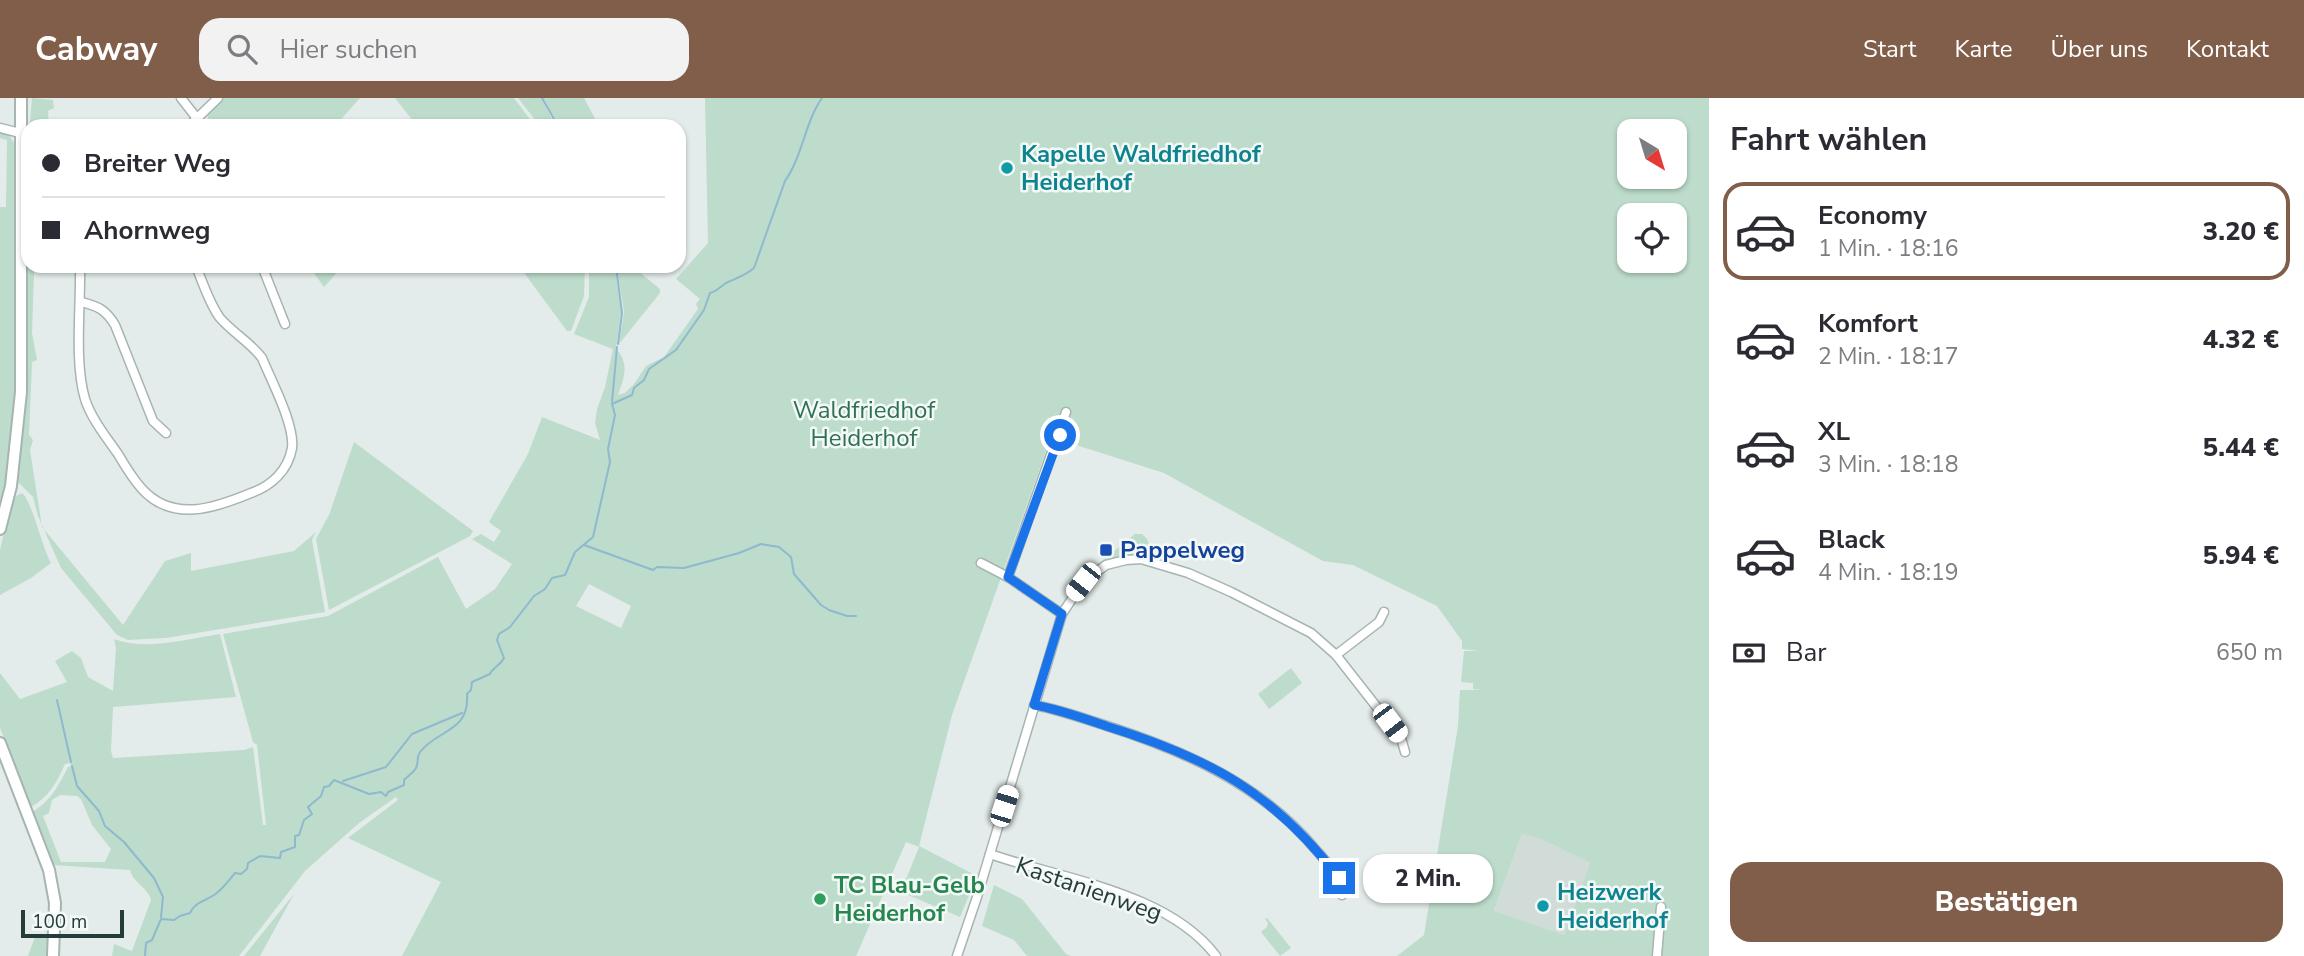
<!DOCTYPE html>
<html lang="de">
<meta charset="utf-8">
<style>
:root{--surface:#fff;--page:#f2f2f3;--text:#2b2b33;--muted:#7c7c81;--line:#e1e1e2;--accent:#815e49}
body{margin:0;font-family:"Nunito Sans",sans-serif;background:var(--page);color:var(--text);height:100vh;display:flex;flex-direction:column;font-size:26px;white-space:nowrap}
*{box-sizing:border-box;margin:0}
p{font-size:23px;color:var(--muted)}
.icon{flex:none;width:38px;height:38px;fill:none;stroke:currentColor;stroke-width:2;stroke-linecap:round;stroke-linejoin:round}
.map{position:relative;flex:1;overflow:hidden}
.details{display:flex;flex-direction:column;background:var(--surface);width:595px}
.details>*{flex:none}
.top-card{position:absolute;left:21px;top:21px;width:665px;height:154px;border-radius:21px;box-shadow:0 2px 5px #0004;display:grid;align-content:center;height:154px;padding:0 21px;background:var(--surface)}
.needle{width:46px;rotate:142deg}
.buttons{position:absolute;left:1617px;top:21px;display:grid;gap:14px}
.buttons a{display:grid;place-items:center;width:70px;height:70px;border-radius:14px;background:var(--surface);box-shadow:0 2px 5px #0004;font-size:35px}
.scale{position:absolute;left:21px;bottom:18px;width:103px;box-sizing:border-box;padding-left:7px;border:4px solid #243c3a;border-top:0;font-size:19px;line-height:24px;white-space:nowrap;color:#243c3a;-webkit-text-stroke:5px #f3f9f7;paint-order:stroke}
.end{position:absolute;width:32px;height:32px;margin:-16px;border:9px solid #1a73e8;background:#fff;box-shadow:0 0 0 4px #fff}
.from{border-radius:50%}
.bubble{position:absolute;height:49px;border-radius:21px;background:var(--surface);box-shadow:0 2px 5px #0004;font-size:23px;font-weight:800;line-height:49px;text-align:center}
.car{position:absolute;width:21px;height:42px;margin:-21px -10px;border-radius:9px;box-shadow:0 0 5px 2px #0007;background:linear-gradient(#fff 24%,#345 0 40%,#fff 0 76%,#345 0 86%,#fff 0)}
.top-card b{display:flex;align-items:center;gap:24px;height:66px;font-size:26px}
.top-card b+b{border-top:2px solid var(--line)}
.top-card i{width:18px;height:18px;background:var(--text)}
ul{padding:0;list-style:none}
li{display:flex;align-items:center;gap:21px;height:98px;margin:0 14px 10px;padding:0 7px;border:4px solid transparent;border-radius:21px}
li div{flex:1}
li b{display:block;font-size:26px}
li em{font-style:normal;font-weight:800}
li.current{border-color:var(--accent)}
li>.icon{width:63px;height:63px;stroke-width:1.5}
h2{padding:0 21px;font-size:32px;line-height:84px}
.pay{display:flex;align-items:center;gap:18px;height:77px;padding:0 21px;font-size:26px}
.pay p{margin-inline-start:auto}
.cta{display:flex;gap:14px;margin-top:auto;padding:14px 21px}
.cta a{flex:1;height:80px;border-radius:21px;background:var(--accent);color:#fff;font-size:28px;font-weight:800;line-height:80px;text-align:center}
header{display:flex;align-items:center;gap:42px;box-sizing:border-box;height:98px;padding:0 35px;background:var(--accent);color:#fff}
header strong{font-size:33px}
nav{display:flex;gap:38px;margin-inline-start:auto;font-size:24px}
.search{width:490px;height:63px;background:var(--page);display:flex;align-items:center;gap:18px;box-sizing:border-box;padding:0 24px;border-radius:21px;color:var(--muted);font-size:26px}
main{display:flex;flex:1;min-height:0}
.map>svg:first-child{display:block}
</style>
<header>
<strong>Cabway</strong>
<div class="search"><svg class="icon" aria-label="search" viewBox="0 0 24 24"><circle cx="10" cy="10" r="6"/><path d="M15 15l6 6"/></svg>Hier suchen</div>
<nav><a>Start</a><a>Karte</a><a>Über uns</a><a>Kontakt</a></nav>
</header>
<main>
<div class="map">
<svg width="1709" height="858" viewBox="0 0 1709 858">
<rect width="100%" height="100%" fill="#e3ecea"/>
<!-- built -->
<path fill="#d1dcd9" d="M1522,736L1541,741L1590,765L1564,837L1494,814Z"/>
<!-- green -->
<g fill="#bddccb" fill-rule="evenodd">
<path d="M32,0L53,2L54,10L48,13L49,28H32L30,24Z"/>
<path d="M222,0H360L335,28L257,26L208,28V16Z"/>
<path d="M395,0H514L535,28H417Z"/>
<path d="M518,0H541L556,28H540Z"/>
<path d="M543,0H584L599,28H559Z"/>
<path d="M705,0H1709V858H1397L1424,837L1458,628L1460,592H1482L1473,591V585L1461,584L1464,553H1479L1462,551V543L1437,508L1353,467L1323,463L1164,375L1051,339L952,617L919,748L977,778L960,819L901,794L919,749L906,744L856,858H402L441,784L348,740L398,702L396,699L359,725L305,773L239,858H112L114,846L132,853L151,802C148,789 133,785 130,772L53,767L47,747L32,714C51,703 58,688 68,669L71,668L70,665L65,666C57,684 49,699 31,709L0,630V575L20,601L67,584L55,563L72,553L81,560L88,579L113,593L116,550L114,541C147,553 187,541 220,536L236,599L113,609L111,653L113,660L244,652L253,649L263,727H266L257,647L253,644L223,536L328,518L438,459L466,511L495,491L512,466L472,441L481,436L494,444L501,433L489,424L528,356L542,319L600,342L595,325L597,311L605,289L613,251L574,236L589,199V168H615L621,214L616,251C630,265 624,280 618,297L625,295L634,286L646,268L664,259L698,211L696,206L700,201L676,181L708,145ZM1629,33H1675V79H1629ZM1629,117H1675V163H1629ZM589,486L631,508L621,530L576,508ZM60,697L77,698L81,701L92,727L111,751L105,764H61L43,718L49,715L52,702ZM1522,736L1541,741L1590,765L1564,837L1494,813Z"/>
<path d="M0,33L8,35L15,47L16,314L12,359L0,418V109H6L7,42L0,40Z"/>
<path d="M28,52V168H32L34,175L32,235L37,262L32,264L29,337L33,342L30,352L42,429L123,527L165,463L191,455V473L294,453L316,434L312,442L325,514L166,540L128,542L117,537L61,470L38,418L33,399L17,383L16,380L23,335Z"/>
<path d="M309,168H343L324,189Z"/>
<path d="M519,168H585L584,198L571,233H567Z"/>
<path d="M617,168H632L660,191V195L619,246L624,214Z"/>
<path d="M354,344L473,433L470,438L329,512L316,441L329,417Z"/>
<path d="M22,395C32,403 42,449 51,465L31,480L0,497V452L12,400Z"/>
<path d="M1135,436H1142C1149,442 1152,448 1145,455L1102,463Z"/>
<path d="M1291,570L1302,585L1269,611L1258,596Z"/>
<path d="M994,787L1022,801L1066,856L1071,858H1027L1014,842L982,828Z"/>
<path d="M294,796L260,858H244Z"/>
<path d="M1267,820L1291,850L1280,858L1261,834L1267,829L1268,825L1265,821Z"/>
<path d="M36,836L51,840V858H28Z"/>
</g>
<g fill="none" stroke-linecap="round" stroke-linejoin="round">
<!-- stream -->
<g stroke="#8eb9ce" stroke-width="2">
<path d="M542,0L558,28"/>
<path d="M616,168L622,215L618,246"/>
<path d="M612,304L617,249"/>
<path d="M584,447L653,472L657,469L684,470L739,455L761,446L779,449L791,459L794,476L821,507L829,512L847,518H856"/>
<path d="M57,602L71,664"/>
<path d="M72,668L77,688L99,713L105,728L124,744L154,780L163,799L161,819"/>
<path d="M343,683L386,669L412,636L462,615"/>
<path d="M145,858L146,845L152,842L161,821L174,822L180,818L190,815C195,804 205,803 214,797C223,791 228,783 235,775L241,776L247,771L248,765L260,758L280,760L281,754L295,749V738L299,737L304,722L312,716L308,709L321,698L324,689L329,688L334,682L369,696L381,694L386,698L388,694L404,687V682C408,678 414,674 416,670C419,664 416,660 420,654C438,631 470,634 467,596L471,592L472,584L490,576C493,569 500,568 504,560L497,542L499,536L510,529L534,498L545,491L552,480L565,477L575,454L593,439L610,364L608,351L615,317L612,306L632,297L634,290L644,282L649,271L676,252L704,212L710,195C717,193 720,189 726,185C736,180 745,178 754,170L785,83C803,57 805,24 822,0"/>
</g>
<!-- minor casing -->
<g stroke="#a6b4b2" stroke-width="11">
<g id="minor">
<path d="M181,0L203,28"/>
<path d="M189,28L218,0"/>
<path d="M0,30L28,37"/>
<path d="M80,168C81,208 74,264 85,301C91,320 106,339 118,356C125,368 133,381 142,391C173,425 215,410 251,395C271,388 288,373 292,350C295,327 271,282 262,260C250,244 233,235 220,220C209,205 203,185 196,168"/>
<path d="M262,168L285,226"/>
<path d="M81,204C98,208 106,212 115,227L153,323L166,335"/>
<path d="M981,465L1008,479L1062,516"/>
<path d="M1008,479L1066,314"/>
<path d="M1336,557L1379,524L1384,514"/>
<path d="M1034,607C1057,611 1079,619 1101,626C1183,652 1260,685 1316,752C1330,768 1338,775 1342,797"/>
<path d="M990,756C1061,781 1168,794 1216,858"/>
<path d="M957,858L977,799L1062,516L1083,484L1106,467L1126,462L1141,461L1188,475L1231,494L1311,535L1336,557L1401,640L1405,654"/>
<path d="M1657,858L1661,809"/>
</g>
</g>
<!-- tertiary casing -->
<g stroke="#a6b4b2" stroke-width="14">
<g id="tertiary">
<path d="M0,431L11,388L21,294V0"/>
<path d="M0,645L49,772L55,805L53,858"/>
</g>
</g>
<!-- minor -->
<use href="#minor" stroke="#fff" stroke-width="8"/>
<!-- tertiary -->
<use href="#tertiary" stroke="#fff" stroke-width="10"/>
</g>
<g fill="none" stroke-linecap="round" stroke-linejoin="round">
<!-- route -->
<path stroke="#1a73e8" stroke-width="9" d="M1060,337L1008,479L1062,516L1034,607C1058,611 1083,620 1106,628C1209,660 1273,694 1339,780"/>
</g>
<!-- markers -->
<g fill="#0f9aa8" stroke="#f3f9f7" stroke-width="2.5">
<circle cx="1007" cy="70" r="7"/>
<circle cx="1543" cy="808" r="7"/>
</g>
<rect fill="#1a4fb4" stroke="#f3f9f7" stroke-width="2.5" x="1099" y="445" width="14" height="14" rx="3.5"/>
<circle fill="#2e9e5b" stroke="#f3f9f7" stroke-width="2.5" cx="820" cy="801" r="7"/>
<g text-anchor="middle" dominant-baseline="central" stroke-width="5" stroke-linejoin="round" paint-order="stroke">
<!-- culture labels -->
<g font-size="24" font-weight="bold" fill="#0d838f" stroke="#f3f9f7" text-anchor="start">
<text x="1021" y="56">Kapelle Waldfriedhof<tspan x="1021" dy="28">Heiderhof</tspan></text>
<text x="1557" y="794">Heizwerk<tspan x="1557" dy="28">Heiderhof</tspan></text>
</g>
<!-- park labels -->
<g font-size="24" fill="#307155" stroke="#f3f9f7">
<text x="864" y="312">Waldfriedhof<tspan x="864" dy="28">Heiderhof</tspan></text>
</g>
<!-- transit labels -->
<g font-size="24" font-weight="bold" fill="#164399" stroke="#f3f9f7" text-anchor="start">
<text x="1120" y="452">Pappelweg</text>
</g>
<!-- leisure labels -->
<g font-size="24" font-weight="bold" fill="#27864d" stroke="#f3f9f7" text-anchor="start">
<text x="834" y="787">TC Blau-Gelb<tspan x="834" dy="28">Heiderhof</tspan></text>
</g>
<!-- street labels -->
<g font-size="24" fill="#243c3a" stroke="#f3f9f7">
<text transform="translate(1089 791) rotate(19)">Kastanienweg</text>
</g>
</g>
</svg>
<div class="buttons">
<a><svg class="needle" viewBox="-14 -14 28 28"><path d="M0-13l5 13h-10z" fill="#e53935"/><path d="M0 13l5-13h-10z" fill="#7c7c81"/></svg></a>
<a><svg class="icon" aria-label="locate" viewBox="0 0 24 24"><circle cx="12" cy="12" r="6"/><path d="M12 2v4M12 18v4M2 12h4M18 12h4"/></svg></a>
</div>
<div class="scale">100 m</div>
<i class="end from" style="left:1060px;top:337px"></i>
<i class="end" style="left:1339px;top:780px"></i>
<div class="bubble" style="left:1363px;top:756px;width:130px">2 Min.</div>
<i class="car" style="left:1083px;top:484px;rotate:218deg"></i>
<i class="car" style="left:1390px;top:625px;rotate:143deg"></i>
<i class="car" style="left:1004px;top:708px;rotate:18deg"></i>
<div class="top-card">
<b><i class="from"></i>Breiter Weg</b>
<b><i></i>Ahornweg</b>
</div>
</div>
<section class="details">
<h2>Fahrt wählen</h2>
<ul>
<li class="current"><svg class="icon" aria-label="car" viewBox="0 0 24 24"><path d="M5 17H2v-5l4-1 3-4h7l3 4 3 1v5h-3M9 17h6M6 11h13"/><circle cx="7" cy="17" r="2"/><circle cx="17" cy="17" r="2"/></svg><div><b>Economy</b><p>1 Min. · 18:16</p></div><em>3.20 €</em></li>
<li><svg class="icon" aria-label="car" viewBox="0 0 24 24"><path d="M5 17H2v-5l4-1 3-4h7l3 4 3 1v5h-3M9 17h6M6 11h13"/><circle cx="7" cy="17" r="2"/><circle cx="17" cy="17" r="2"/></svg><div><b>Komfort</b><p>2 Min. · 18:17</p></div><em>4.32 €</em></li>
<li><svg class="icon" aria-label="car" viewBox="0 0 24 24"><path d="M5 17H2v-5l4-1 3-4h7l3 4 3 1v5h-3M9 17h6M6 11h13"/><circle cx="7" cy="17" r="2"/><circle cx="17" cy="17" r="2"/></svg><div><b>XL</b><p>3 Min. · 18:18</p></div><em>5.44 €</em></li>
<li><svg class="icon" aria-label="car" viewBox="0 0 24 24"><path d="M5 17H2v-5l4-1 3-4h7l3 4 3 1v5h-3M9 17h6M6 11h13"/><circle cx="7" cy="17" r="2"/><circle cx="17" cy="17" r="2"/></svg><div><b>Black</b><p>4 Min. · 18:19</p></div><em>5.94 €</em></li>
</ul>
<div class="pay"><svg class="icon" aria-label="cash" viewBox="0 0 24 24"><path d="M3 7h18v10H3z"/><circle cx="12" cy="12" r="2"/></svg>Bar<p>650 m</p></div>
<div class="cta"><a>Bestätigen</a></div>
</section>
</main>
